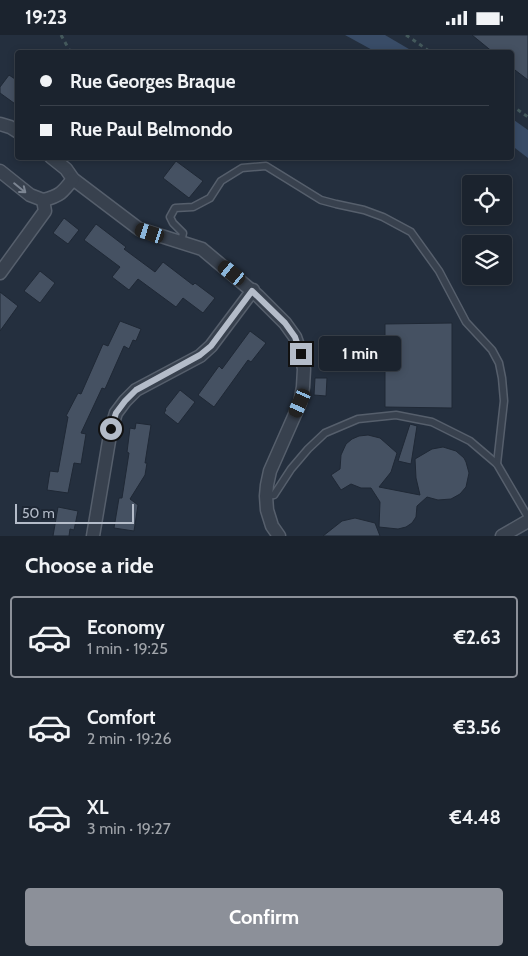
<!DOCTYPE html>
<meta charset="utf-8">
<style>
:root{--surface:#1b232e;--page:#242b36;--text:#f1f3f6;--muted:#a0a4aa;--line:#39404a;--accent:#8c9099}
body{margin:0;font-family:Cabin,sans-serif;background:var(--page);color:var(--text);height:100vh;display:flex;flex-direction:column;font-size:19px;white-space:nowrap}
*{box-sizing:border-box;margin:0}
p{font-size:16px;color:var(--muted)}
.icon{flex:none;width:28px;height:28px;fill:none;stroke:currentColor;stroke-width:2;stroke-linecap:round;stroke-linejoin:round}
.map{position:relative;height:501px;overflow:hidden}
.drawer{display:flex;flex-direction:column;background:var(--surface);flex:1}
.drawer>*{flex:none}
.hud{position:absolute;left:15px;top:15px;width:499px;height:110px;border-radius:5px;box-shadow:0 2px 8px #0003,0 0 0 1px var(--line);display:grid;align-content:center;height:110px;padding:0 25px;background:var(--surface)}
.controls{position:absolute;left:462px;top:140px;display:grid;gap:10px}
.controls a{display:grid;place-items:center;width:50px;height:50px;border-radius:5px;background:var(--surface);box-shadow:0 2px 8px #0003,0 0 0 1px var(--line);font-size:25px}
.scale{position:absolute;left:15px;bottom:12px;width:119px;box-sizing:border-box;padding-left:5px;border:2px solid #b4bcc9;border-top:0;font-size:14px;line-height:18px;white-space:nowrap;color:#b4bcc9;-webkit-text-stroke:4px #1d2633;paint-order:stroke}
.end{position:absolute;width:22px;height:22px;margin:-11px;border:6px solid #b4bcc9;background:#111;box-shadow:0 0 0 2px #111}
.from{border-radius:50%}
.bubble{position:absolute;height:35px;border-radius:5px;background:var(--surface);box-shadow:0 2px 8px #0003,0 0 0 1px var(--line);font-size:16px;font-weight:700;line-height:35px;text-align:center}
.car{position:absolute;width:15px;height:30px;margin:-15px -8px;border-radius:6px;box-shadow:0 0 4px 1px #0007;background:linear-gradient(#222 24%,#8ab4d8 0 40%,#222 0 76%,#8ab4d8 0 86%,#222 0)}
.hud b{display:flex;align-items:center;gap:18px;height:48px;font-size:19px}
.hud b+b{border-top:1px solid var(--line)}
.hud i{width:12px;height:12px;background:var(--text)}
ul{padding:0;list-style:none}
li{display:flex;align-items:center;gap:15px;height:82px;margin:0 10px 8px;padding:0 15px;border:2px solid transparent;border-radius:5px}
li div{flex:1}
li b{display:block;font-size:19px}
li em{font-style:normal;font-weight:700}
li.current{border-color:var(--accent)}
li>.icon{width:45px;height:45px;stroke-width:1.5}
h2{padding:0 25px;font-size:22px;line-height:60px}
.button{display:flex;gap:10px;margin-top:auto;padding:10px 25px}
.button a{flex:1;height:58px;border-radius:5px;background:var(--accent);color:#fff;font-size:20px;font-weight:700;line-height:58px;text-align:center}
.status{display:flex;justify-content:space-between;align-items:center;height:35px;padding:0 25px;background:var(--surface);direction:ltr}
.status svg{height:14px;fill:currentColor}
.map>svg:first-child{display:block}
</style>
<div class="status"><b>19:23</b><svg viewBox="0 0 49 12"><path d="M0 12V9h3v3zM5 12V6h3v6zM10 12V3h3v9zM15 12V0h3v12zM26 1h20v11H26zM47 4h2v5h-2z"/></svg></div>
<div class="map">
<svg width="528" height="501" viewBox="0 0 528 501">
<rect width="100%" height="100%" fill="#242f3e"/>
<!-- water -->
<g fill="#394c67">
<path d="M345,0H385L414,17H376Z"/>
<path d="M511,83L528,95V123L511,110Z"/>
</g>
<!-- building -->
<g fill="#455162" stroke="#1f2835">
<path d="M472,0H528V45L511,32V18H494Z"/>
<path d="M9,40L18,46V71L0,58V52Z"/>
<path d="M176,126L203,146L189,163L163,143Z"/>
<path d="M64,183L79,195L68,209L53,198Z"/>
<path d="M96,189L126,212L124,214L155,237L163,227L193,250L195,248L215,263L203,278L183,263L176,272L138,244L129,255L112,242L120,232L84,205Z"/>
<path d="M40,236L55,248L40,268L24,256Z"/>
<path d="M0,257L18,271L0,296Z"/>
<path d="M120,286L141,294L136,306L133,305L129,314L124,311L105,354L102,353L81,398L86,399L81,429L74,428L68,458L47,455L50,436L58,437L68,382L66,381L78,358L81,359L103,309L108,311Z"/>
<path d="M452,288V373L385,372V289Z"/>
<path d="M250,296L266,308L251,327L248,325L214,372L198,360L219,331L222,334Z"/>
<path d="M315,343H327L326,361L314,360Z"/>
<path d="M180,355L195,367L178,389L164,378L166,375L165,374Z"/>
<path d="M136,388L151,390L145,428H147L145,440L130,464L138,470L134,496L114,493L119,463H122L129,418L127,417L130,393L135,394Z"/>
<path d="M410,389L417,391L411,429L398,426Z"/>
<path d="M368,400L380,403L397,418L391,437L379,452L420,460L416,443L415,424L432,414L443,412L456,416L464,423L466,427L469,438L466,452L460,459L451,464L438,465L427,462L417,471L416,482L412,488L406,492L398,494L379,492L380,467L371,453H361L351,449L341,455L331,440L340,434L341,420L346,409L352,404L359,401Z"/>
<path d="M58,472L78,476L74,495L70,494L69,501H53Z"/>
<path d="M355,483L375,488L380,501H323L342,486Z"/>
</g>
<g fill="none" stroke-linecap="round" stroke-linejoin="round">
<!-- lane casing -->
<g stroke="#565f6c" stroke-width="9">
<g id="lane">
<path d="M181,207L183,198L173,188L170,182L175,173L193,172L210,163L221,146L242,133L266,131L321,165L336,169L364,175L383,182L411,197L439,236L466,287L492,315L499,328L502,343L504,366L497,429"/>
<path d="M266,461L274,460L291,434L308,414L325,398L358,384L396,380L432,387L470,406L497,429L528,482"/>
</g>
</g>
<!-- street casing -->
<g stroke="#565f6c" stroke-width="15">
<g id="street">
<path d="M0,89L10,92L18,97"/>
<path d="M51,122L66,134L73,144L139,194L202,214L258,261L285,288L295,302L301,319L304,334L303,352L300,368L270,436L267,450L266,461L267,475L272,491L279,501"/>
<path d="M0,136L30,160L43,165"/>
<path d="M0,238L45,176L43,165C60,161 63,157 73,144"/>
<path d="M93,501L111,394L116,378L125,366L136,355L200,321L211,311L253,255"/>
<path d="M502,501L528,486"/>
</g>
</g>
<!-- path -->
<g stroke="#44595c" stroke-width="3" stroke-dasharray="4 4" stroke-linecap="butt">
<path d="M61,0L71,18"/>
<path d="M406,0L432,18"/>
<path d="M511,70L528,82"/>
</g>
<!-- lane -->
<use href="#lane" stroke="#38414e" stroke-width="6"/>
<!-- street -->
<use href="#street" stroke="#38414e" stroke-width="12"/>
</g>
<!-- one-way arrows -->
<defs><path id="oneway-shaft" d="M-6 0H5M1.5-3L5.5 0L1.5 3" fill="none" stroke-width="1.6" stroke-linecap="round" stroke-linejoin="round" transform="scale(1.25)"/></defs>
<use stroke="#7c8592" href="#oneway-shaft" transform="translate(20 153) rotate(39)"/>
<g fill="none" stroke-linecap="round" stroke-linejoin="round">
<!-- route -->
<path stroke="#b4bcc9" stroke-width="6" d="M111,394L116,378L125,366L136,355L200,320L211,311L252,256L285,288L295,302L301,319"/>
</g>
</svg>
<div class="controls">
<a><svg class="icon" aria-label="locate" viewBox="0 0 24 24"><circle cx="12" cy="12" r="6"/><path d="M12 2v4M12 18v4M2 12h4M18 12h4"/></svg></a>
<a><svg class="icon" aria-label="layers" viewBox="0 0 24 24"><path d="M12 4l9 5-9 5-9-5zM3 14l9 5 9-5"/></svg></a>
</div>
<div class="scale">50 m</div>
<i class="end from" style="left:111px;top:394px"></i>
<i class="end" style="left:301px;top:319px"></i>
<div class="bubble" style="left:319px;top:301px;width:82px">1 min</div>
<i class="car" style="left:150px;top:198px;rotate:288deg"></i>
<i class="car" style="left:232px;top:238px;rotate:309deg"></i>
<i class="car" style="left:300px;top:368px;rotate:204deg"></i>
<div class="hud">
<b><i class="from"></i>Rue Georges Braque</b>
<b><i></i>Rue Paul Belmondo</b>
</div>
</div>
<section class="drawer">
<h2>Choose a ride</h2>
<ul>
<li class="current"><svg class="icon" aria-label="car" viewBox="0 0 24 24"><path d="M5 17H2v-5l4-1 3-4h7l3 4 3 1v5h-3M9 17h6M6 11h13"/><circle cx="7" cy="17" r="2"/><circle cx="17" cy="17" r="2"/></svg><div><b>Economy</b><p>1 min · 19:25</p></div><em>€2.63</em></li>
<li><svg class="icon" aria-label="car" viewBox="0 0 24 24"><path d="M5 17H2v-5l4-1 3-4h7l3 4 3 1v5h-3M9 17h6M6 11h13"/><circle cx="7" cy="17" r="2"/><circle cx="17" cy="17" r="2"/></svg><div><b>Comfort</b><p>2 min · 19:26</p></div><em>€3.56</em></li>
<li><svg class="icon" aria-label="car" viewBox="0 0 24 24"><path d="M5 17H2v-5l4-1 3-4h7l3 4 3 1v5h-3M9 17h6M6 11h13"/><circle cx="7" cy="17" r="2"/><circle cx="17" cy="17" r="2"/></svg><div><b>XL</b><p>3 min · 19:27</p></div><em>€4.48</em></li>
</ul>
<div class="button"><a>Confirm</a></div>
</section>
